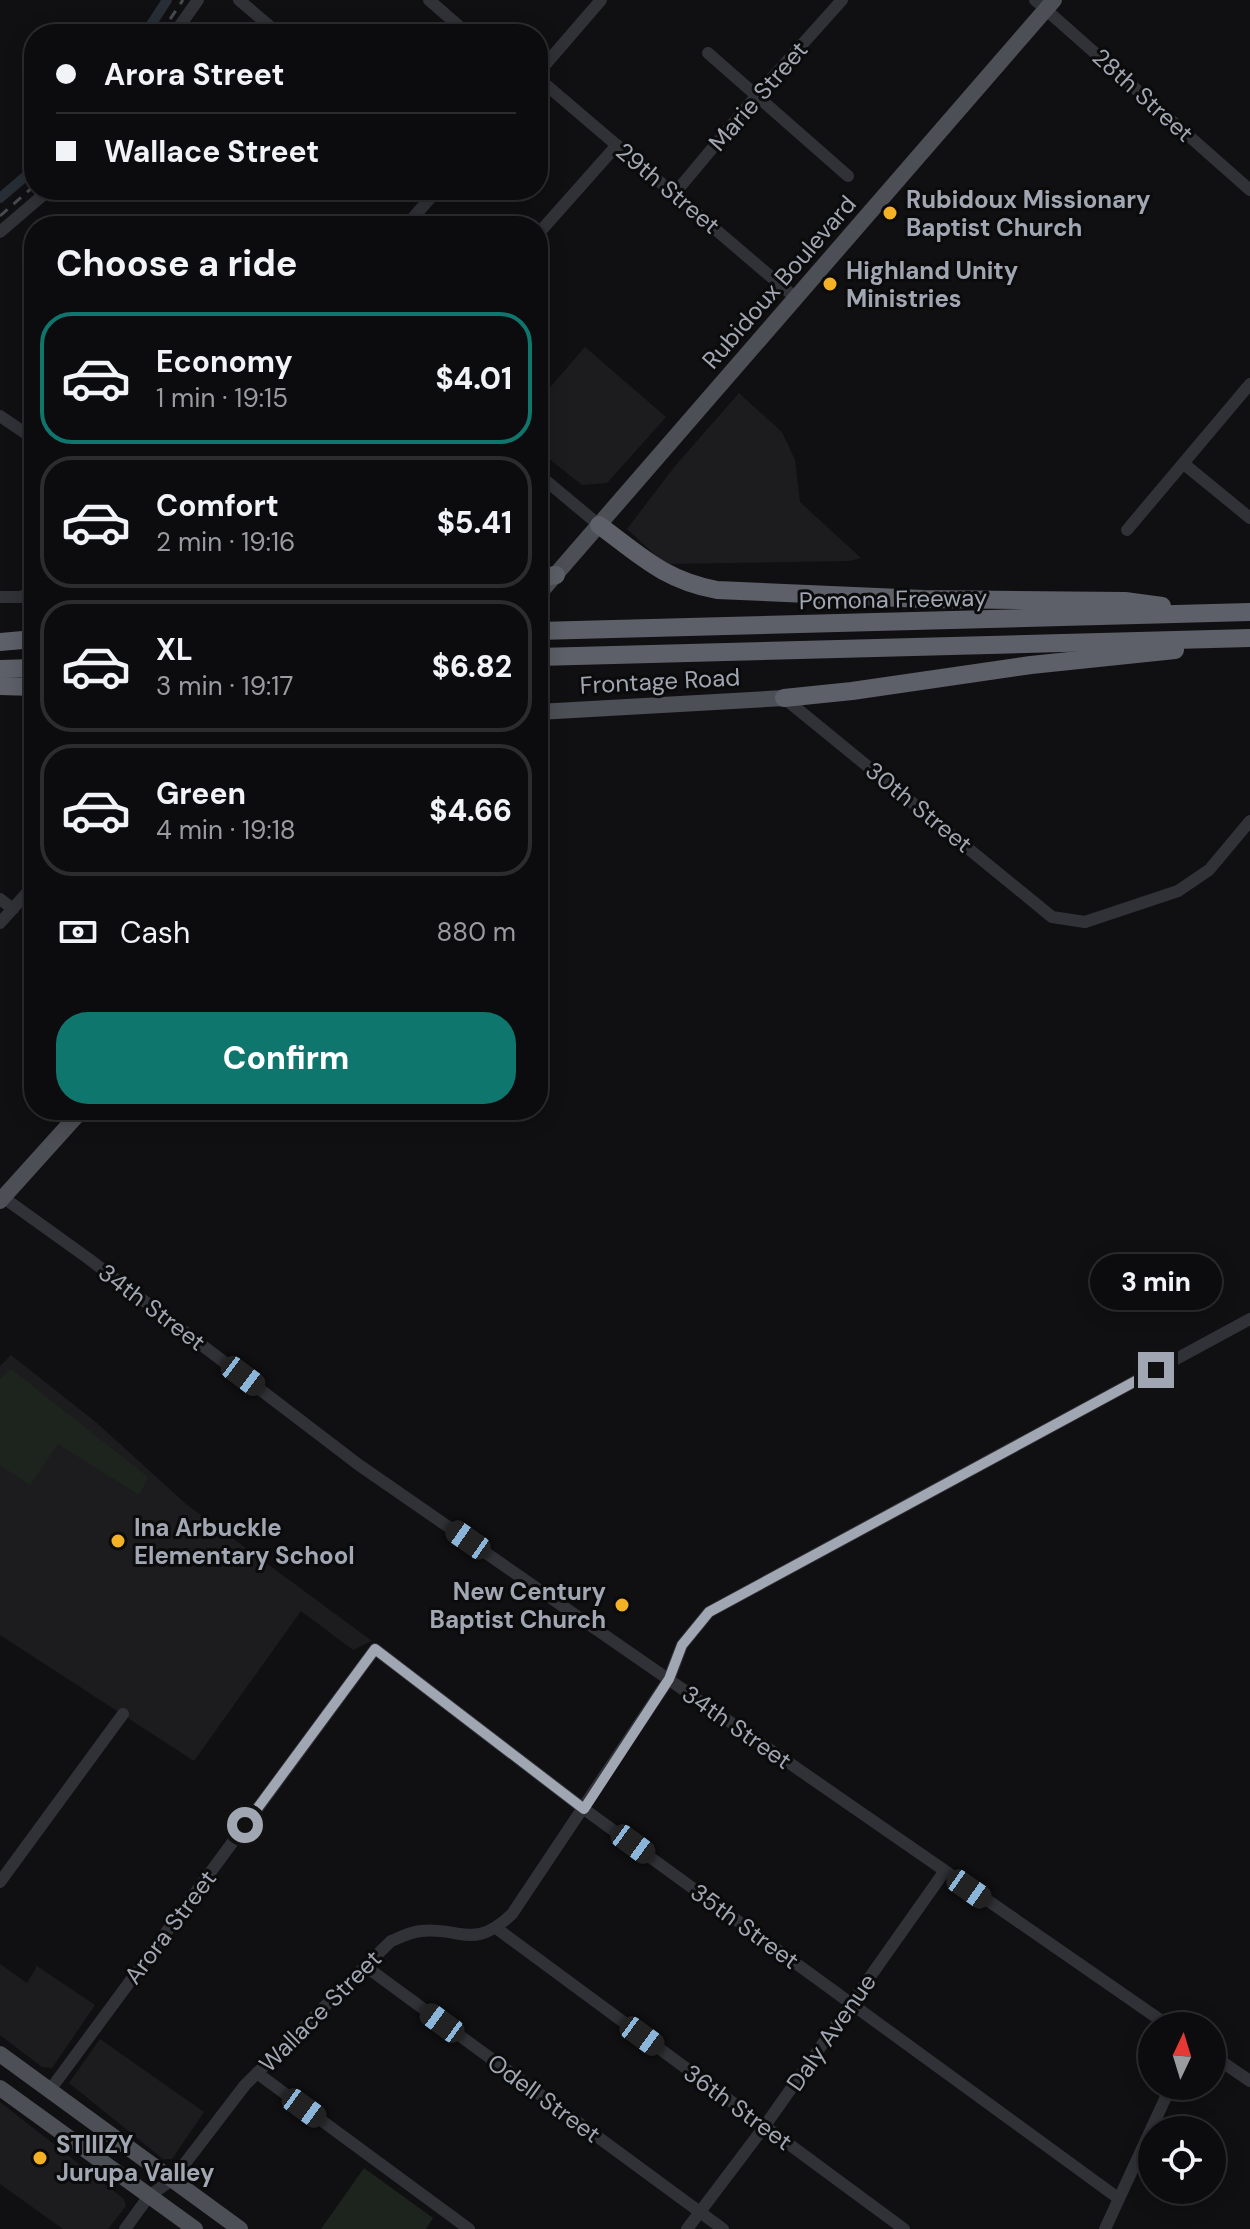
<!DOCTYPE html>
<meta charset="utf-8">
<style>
:root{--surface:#0c0c0e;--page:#151517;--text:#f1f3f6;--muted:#9a9b9e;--line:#2c2c2e;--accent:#0f766e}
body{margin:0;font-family:"DM Sans",sans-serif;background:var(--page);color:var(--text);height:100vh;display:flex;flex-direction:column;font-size:30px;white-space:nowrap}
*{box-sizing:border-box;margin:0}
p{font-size:26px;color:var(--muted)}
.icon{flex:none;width:44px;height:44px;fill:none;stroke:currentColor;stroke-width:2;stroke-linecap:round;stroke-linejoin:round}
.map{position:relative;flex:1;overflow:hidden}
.side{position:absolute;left:24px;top:216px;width:524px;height:904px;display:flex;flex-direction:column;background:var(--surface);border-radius:32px;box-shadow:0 4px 20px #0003,0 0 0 2px var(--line)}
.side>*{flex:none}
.top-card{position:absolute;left:24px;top:24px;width:524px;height:176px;border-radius:32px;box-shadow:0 4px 20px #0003,0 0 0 2px var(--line);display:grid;align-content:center;height:176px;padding:0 32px;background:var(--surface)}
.needle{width:52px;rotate:4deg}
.buttons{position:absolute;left:1138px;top:2012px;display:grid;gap:16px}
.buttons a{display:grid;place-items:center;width:88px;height:88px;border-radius:50%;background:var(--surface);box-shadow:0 4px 20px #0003,0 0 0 2px var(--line);font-size:40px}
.end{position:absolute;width:36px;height:36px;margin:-18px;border:10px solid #a1a6b3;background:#111;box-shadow:0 0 0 4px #111}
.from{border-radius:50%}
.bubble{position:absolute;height:56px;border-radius:28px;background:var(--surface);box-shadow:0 4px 20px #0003,0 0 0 2px var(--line);font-size:26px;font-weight:800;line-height:56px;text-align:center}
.car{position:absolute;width:24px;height:48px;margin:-24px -12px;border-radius:10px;box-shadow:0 0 6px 2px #0007;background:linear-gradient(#222 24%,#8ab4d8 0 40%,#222 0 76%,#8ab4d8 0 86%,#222 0)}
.top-card b{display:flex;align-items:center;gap:28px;height:76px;font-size:30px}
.top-card b+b{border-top:2px solid var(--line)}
.top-card i{width:20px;height:20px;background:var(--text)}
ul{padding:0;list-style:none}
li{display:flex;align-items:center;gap:24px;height:132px;margin:0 16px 12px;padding:0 16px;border:4px solid var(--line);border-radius:32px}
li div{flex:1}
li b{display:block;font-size:30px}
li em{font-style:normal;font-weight:800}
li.active{border-color:var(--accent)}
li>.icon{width:72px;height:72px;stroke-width:1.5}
h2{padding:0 32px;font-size:36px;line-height:96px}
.pay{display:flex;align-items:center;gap:20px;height:88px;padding:0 32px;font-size:30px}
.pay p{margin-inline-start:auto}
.cta{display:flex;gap:16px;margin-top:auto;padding:16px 32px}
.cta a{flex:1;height:92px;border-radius:32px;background:var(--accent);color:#fff;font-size:32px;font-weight:800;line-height:92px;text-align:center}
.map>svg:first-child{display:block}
</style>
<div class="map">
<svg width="1250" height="2229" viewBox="0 0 1250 2229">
<rect width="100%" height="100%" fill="#101012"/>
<!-- built -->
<g fill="#1c1c1e">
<path d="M585,347L666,417L607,483L582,485L538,450V401Z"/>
<path d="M739,393L782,432L795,460L800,502L861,558L850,561L665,564L627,529L675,466Z"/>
<path d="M11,1355L97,1423L186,1504L372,1641L353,1650L301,1611L194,1761L0,1635V1366Z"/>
<path d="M0,1964L27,1983L37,1966L95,2005L52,2068L42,2067L0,2035Z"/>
<path d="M100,2039L204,2112L172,2159H163L69,2083Z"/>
<path d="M0,2102L124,2199L126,2206L108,2229H63L0,2184Z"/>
</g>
<!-- green -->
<g fill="#1c241d">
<path d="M11,1369L148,1477L139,1495L58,1444L30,1485L0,1465V1379Z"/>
<path d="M364,2168L433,2218L426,2229H321Z"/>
</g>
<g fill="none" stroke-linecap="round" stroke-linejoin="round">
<!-- canal -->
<g stroke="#272e35" stroke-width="10">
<path d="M145,34L167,0"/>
<path d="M0,198L34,169"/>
</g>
<!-- minor -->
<g stroke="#313237" stroke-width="12">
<path d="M239,0L279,34"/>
<path d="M429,0L468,34"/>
<path d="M1035,0L1250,190"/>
<path d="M174,34L198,0"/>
<path d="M708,53L848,176"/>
<path d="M538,73L601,0"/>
<path d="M538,78L797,299"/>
<path d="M675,193L756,96L842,0"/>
<path d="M406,226L437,190"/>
<path d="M0,232L49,190"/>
<path d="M538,234L617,145"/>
<path d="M0,416L34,439"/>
<path d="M1184,464L1250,518"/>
<path d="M538,474L599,525"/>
<path d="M1127,530L1250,384"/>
<path d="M0,597H21L34,590"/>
<path d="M784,698L1052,917L1085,922L1178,891L1209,870L1250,821"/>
<path d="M0,899L13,909"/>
<path d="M0,923L34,885"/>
<path d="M0,1195L89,1259L359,1465L1169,2026"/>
<path d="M0,1882L123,1714"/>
<path d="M496,1928L904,2229"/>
<path d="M365,1966L723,2229"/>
<path d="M1212,2055L1250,2081"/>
<path d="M257,2073L469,2229"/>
<path d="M50,2090L375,1649L584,1809L1118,2198"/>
<path d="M125,2229L149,2196L173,2179L245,2085L391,1941C401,1937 410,1932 421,1931C462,1927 473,1951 512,1914L669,1679L682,1645L709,1612L1250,1319"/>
<path d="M687,2229L764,2127L944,1872"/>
<path d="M1105,2229L1171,2086"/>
</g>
<!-- major -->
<g stroke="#4d4f56" stroke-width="16">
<path d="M538,595L1054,0"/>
<path d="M538,712L784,698"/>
<path d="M0,1201L82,1110"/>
<path d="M0,2054L240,2229"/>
<path d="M0,2088L195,2229"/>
</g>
<!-- highway -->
<g stroke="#5d6068" stroke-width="18">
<path d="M599,525C641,556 664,580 717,590L923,599L1125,601L1162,606"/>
<path d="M538,578L556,575"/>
<path d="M538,631L1250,612"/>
<path d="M0,642L34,639"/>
<path d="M538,657L1250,638"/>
<path d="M0,669L34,668"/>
<path d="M0,686L34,687"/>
<path d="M784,698L852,691L1031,665L1175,650"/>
</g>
<!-- rail -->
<g stroke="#484a50" stroke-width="3" stroke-dasharray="10 8" stroke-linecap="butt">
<path d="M160,34L183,0"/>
<path d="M0,216L34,186"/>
</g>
</g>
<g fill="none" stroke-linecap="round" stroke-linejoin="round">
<!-- route -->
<path stroke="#a1a6b3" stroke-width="10" d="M245,1825L375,1649L584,1809L669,1679L682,1645L709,1612L1156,1370"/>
</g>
<!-- markers -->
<g fill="#f3b126" stroke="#0b0b0c" stroke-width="3">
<circle cx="890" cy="213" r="8"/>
<circle cx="830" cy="284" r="8"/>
<circle cx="118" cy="1541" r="8"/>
<circle cx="622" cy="1605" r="8"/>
<circle cx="40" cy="2158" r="8"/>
</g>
<g text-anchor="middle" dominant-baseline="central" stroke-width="6" stroke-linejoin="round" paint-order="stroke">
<!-- street labels -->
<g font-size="24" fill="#a1a6b3" stroke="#0b0b0c">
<text transform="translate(1143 95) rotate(42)">28th Street</text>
<text transform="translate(758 96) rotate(-49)">Marie Street</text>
<text transform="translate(668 188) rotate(40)">29th Street</text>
<text transform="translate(779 282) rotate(-49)">Rubidoux Boulevard</text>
<text transform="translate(893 599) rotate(-1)">Pomona Freeway</text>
<text transform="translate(660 681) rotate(-3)">Frontage Road</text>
<text transform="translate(919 807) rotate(39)">30th Street</text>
<text transform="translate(152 1307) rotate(37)">34th Street</text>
<text transform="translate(737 1727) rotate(35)">34th Street</text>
<text transform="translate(745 1926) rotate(36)">35th Street</text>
<text transform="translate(170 1927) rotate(-53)">Arora Street</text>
<text transform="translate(320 2011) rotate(-45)">Wallace Street</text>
<text transform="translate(831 2032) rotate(-55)">Daly Avenue</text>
<text transform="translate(544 2098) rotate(36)">Odell Street</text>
<text transform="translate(738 2107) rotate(36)">36th Street</text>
</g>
<!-- poi labels -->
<g font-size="24" font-weight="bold" fill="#a1a6b3" stroke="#0b0b0c" text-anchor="start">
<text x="906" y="199">Rubidoux Missionary<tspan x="906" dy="28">Baptist Church</tspan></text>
<text x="846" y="270">Highland Unity<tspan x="846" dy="28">Ministries</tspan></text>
<text x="134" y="1527">Ina Arbuckle<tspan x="134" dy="28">Elementary School</tspan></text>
<text x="606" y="1591" text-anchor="end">New Century<tspan x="606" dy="28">Baptist Church</tspan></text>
<text x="56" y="2144">STIIIZY<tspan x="56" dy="28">Jurupa Valley</tspan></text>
</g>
</g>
</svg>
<div class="buttons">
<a><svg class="needle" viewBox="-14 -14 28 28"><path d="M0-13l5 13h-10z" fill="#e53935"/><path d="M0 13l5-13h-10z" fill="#9a9b9e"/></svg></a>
<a><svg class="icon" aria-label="locate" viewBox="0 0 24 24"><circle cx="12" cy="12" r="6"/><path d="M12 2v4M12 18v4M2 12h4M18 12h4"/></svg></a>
</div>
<i class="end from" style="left:245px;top:1825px"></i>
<i class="end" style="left:1156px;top:1370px"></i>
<div class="bubble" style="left:1090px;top:1254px;width:132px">3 min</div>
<i class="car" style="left:243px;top:1376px;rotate:127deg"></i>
<i class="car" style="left:468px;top:1540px;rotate:305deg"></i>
<i class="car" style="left:633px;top:1844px;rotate:126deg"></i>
<i class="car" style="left:969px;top:1889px;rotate:125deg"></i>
<i class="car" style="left:442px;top:2023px;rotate:306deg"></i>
<i class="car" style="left:642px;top:2036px;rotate:126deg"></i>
<i class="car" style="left:304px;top:2108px;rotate:126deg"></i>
<div class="top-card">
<b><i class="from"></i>Arora Street</b>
<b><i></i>Wallace Street</b>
</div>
<section class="side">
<h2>Choose a ride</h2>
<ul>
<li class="active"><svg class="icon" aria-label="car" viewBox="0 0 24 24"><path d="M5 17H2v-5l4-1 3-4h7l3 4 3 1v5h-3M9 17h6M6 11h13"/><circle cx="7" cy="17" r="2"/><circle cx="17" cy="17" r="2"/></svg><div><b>Economy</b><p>1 min · 19:15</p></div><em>$4.01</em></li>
<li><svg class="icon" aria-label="car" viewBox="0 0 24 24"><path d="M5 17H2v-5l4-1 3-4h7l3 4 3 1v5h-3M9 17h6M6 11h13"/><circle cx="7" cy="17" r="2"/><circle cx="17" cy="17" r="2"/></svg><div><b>Comfort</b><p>2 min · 19:16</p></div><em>$5.41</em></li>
<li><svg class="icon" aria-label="car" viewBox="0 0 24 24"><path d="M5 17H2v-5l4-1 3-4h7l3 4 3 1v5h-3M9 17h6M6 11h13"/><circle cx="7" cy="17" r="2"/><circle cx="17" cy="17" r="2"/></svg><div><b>XL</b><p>3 min · 19:17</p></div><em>$6.82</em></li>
<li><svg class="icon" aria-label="car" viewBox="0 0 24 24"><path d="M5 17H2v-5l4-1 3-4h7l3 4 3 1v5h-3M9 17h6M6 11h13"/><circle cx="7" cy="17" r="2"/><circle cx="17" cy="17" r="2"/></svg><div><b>Green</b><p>4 min · 19:18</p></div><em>$4.66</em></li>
</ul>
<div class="pay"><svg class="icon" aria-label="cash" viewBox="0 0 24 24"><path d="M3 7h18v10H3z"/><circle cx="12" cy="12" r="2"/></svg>Cash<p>880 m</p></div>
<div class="cta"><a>Confirm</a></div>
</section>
</div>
